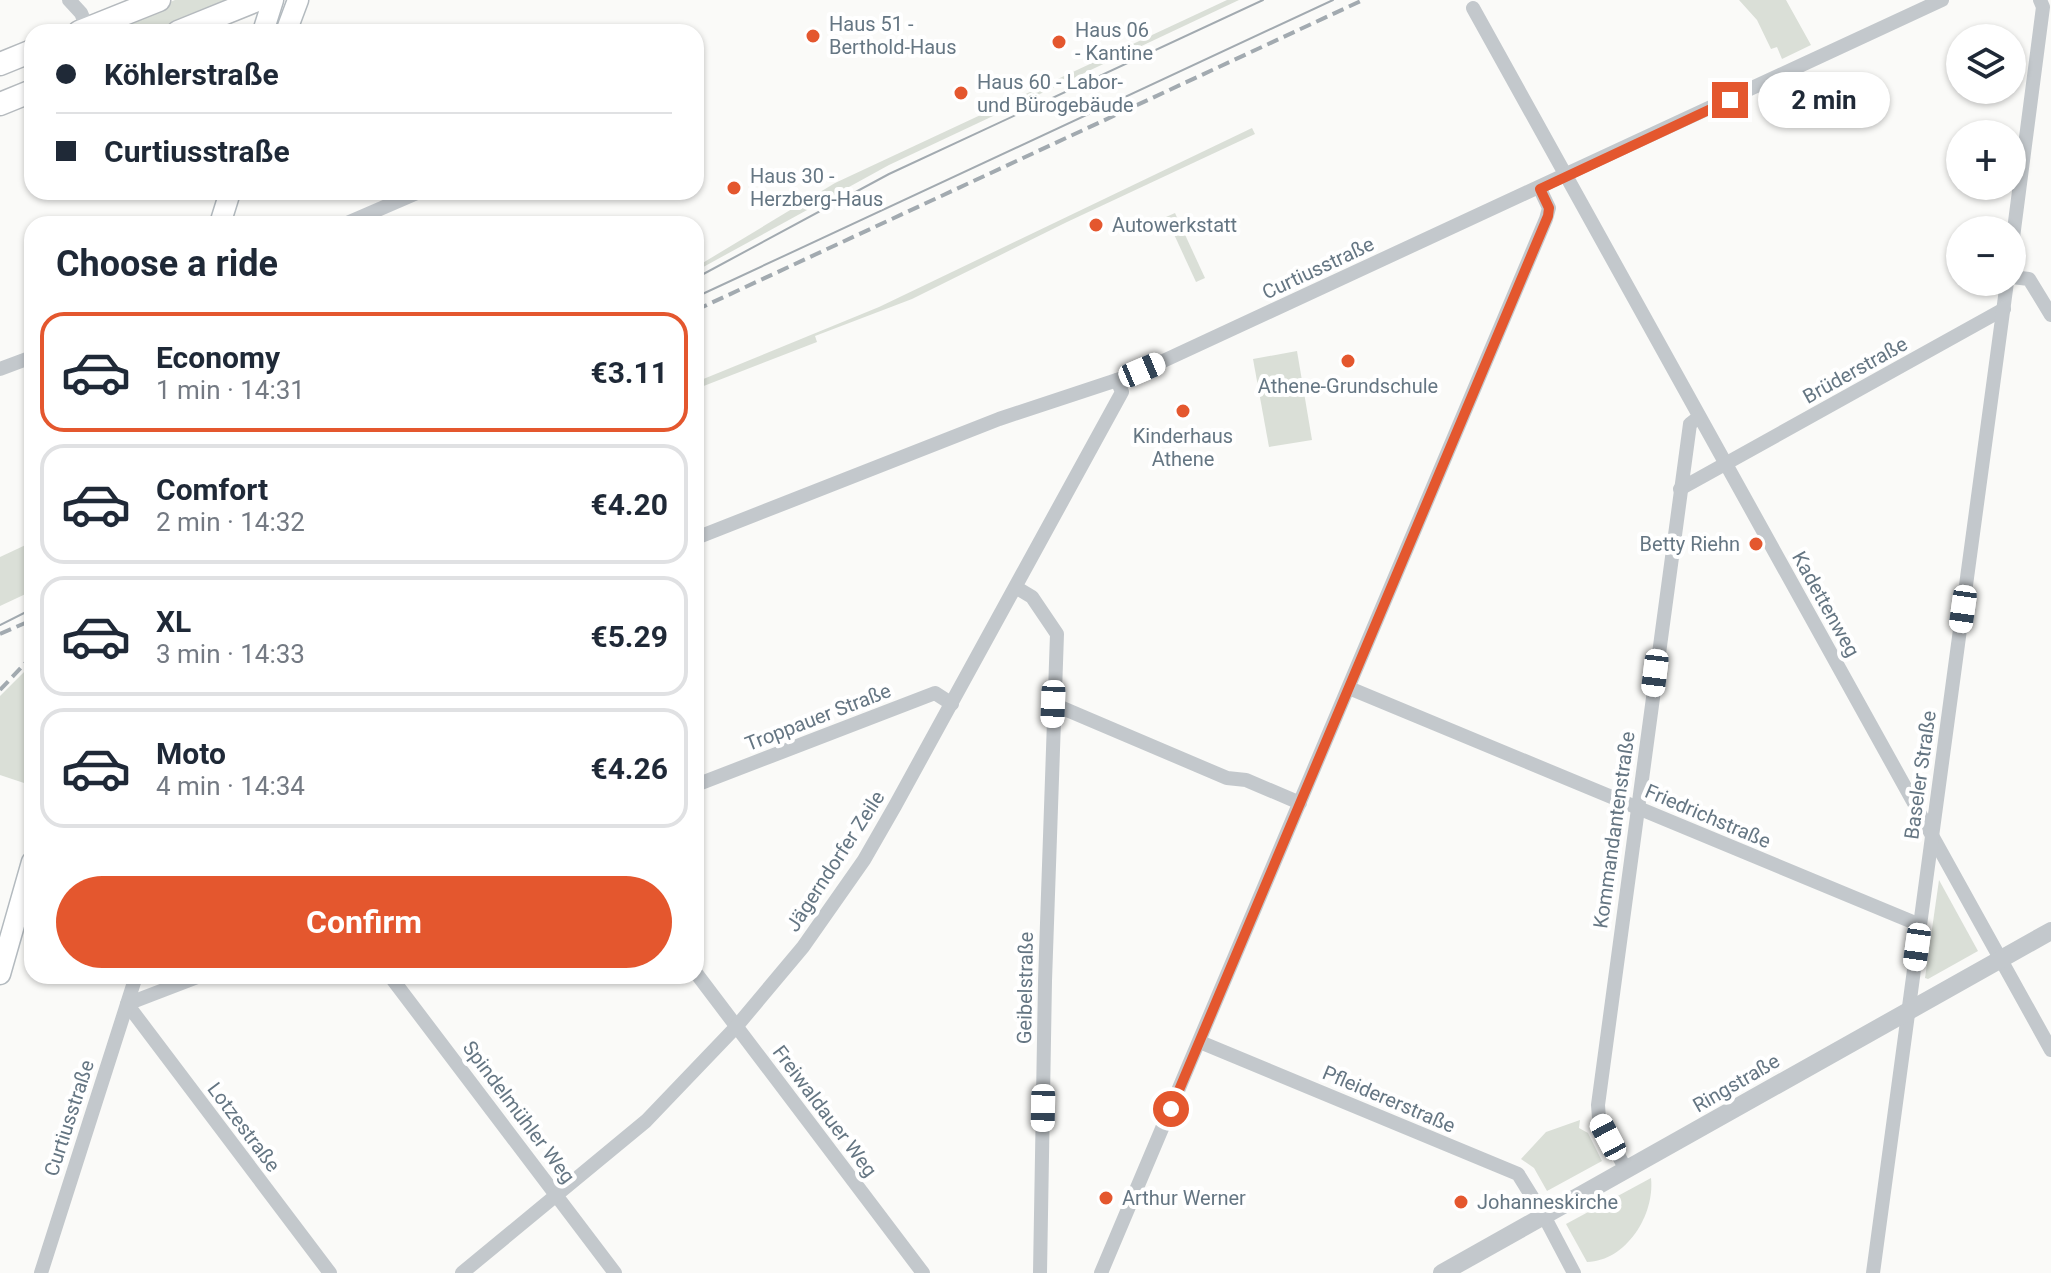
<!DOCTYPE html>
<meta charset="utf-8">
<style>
:root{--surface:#fff;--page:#f2f2f3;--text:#1f2937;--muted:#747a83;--line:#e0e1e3;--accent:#e4572e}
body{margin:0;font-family:Roboto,sans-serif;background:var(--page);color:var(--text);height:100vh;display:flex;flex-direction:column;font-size:30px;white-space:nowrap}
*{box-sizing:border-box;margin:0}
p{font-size:26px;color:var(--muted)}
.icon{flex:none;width:44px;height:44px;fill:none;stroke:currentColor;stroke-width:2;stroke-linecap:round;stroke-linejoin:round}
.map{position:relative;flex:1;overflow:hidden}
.sheet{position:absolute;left:24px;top:216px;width:680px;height:768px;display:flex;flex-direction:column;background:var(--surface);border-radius:24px;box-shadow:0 2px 6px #0004}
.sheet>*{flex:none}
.guide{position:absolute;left:24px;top:24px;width:680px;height:176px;border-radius:24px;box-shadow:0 2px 6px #0004;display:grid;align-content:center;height:176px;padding:0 32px;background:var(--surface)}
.controls{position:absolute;left:1946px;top:24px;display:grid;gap:16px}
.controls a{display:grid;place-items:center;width:80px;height:80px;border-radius:50%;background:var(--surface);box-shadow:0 2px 6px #0004;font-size:40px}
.end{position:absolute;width:36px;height:36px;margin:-18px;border:10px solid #e4572e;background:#fff;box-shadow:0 0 0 4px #fff}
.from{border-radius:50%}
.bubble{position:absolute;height:56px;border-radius:28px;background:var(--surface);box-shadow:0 2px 6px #0004;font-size:26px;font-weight:700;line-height:56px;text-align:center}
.car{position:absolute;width:24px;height:48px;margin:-24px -12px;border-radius:10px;box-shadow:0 0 6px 2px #0007;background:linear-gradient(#fff 24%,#345 0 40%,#fff 0 76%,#345 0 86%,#fff 0)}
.guide b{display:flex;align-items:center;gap:28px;height:76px;font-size:30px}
.guide b+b{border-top:2px solid var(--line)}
.guide i{width:20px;height:20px;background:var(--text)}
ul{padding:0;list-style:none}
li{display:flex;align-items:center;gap:24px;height:120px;margin:0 16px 12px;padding:0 16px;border:4px solid var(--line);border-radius:24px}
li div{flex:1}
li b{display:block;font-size:30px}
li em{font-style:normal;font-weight:700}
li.active{border-color:var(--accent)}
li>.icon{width:72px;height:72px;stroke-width:1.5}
h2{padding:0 32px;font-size:36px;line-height:96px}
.button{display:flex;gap:16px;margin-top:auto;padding:16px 32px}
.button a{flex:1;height:92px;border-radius:48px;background:var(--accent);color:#fff;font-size:32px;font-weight:700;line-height:92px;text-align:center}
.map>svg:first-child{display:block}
</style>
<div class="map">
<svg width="2051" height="1273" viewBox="0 0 2051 1273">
<rect width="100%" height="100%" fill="#fafaf8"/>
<!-- green -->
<g fill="#dadfd7">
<path d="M175,0H225C214,5 208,12 198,18C167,33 147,32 115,32L112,26Z"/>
<path d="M1227,0H1239L889,165L696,271V267L835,183Z"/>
<path d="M1739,0H1786L1811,45L1782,59L1777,47L1771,49L1757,20Z"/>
<path d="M1252,128L1255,134L1067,222L912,299L815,336L817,342L696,389V382L879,307Z"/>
<path d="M1175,213L1205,278L1196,282L1166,217Z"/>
<path d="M1297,351L1312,440L1269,447L1253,359Z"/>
<path d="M32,542V591L0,606V557Z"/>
<path d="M32,664V779L30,785L0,775V696Z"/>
<path d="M1939,880L1978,951L1928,979L1925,978Z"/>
<path d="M1580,1120L1579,1128L1588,1133L1602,1161L1547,1191L1534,1168L1521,1159L1546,1132Z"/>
<path d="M1651,1178C1655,1215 1626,1261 1587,1262L1566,1224Z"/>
</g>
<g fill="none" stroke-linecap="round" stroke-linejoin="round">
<!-- secondary casing -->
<g stroke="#b3babf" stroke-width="23">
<g id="secondary">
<path d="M263,32L273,0"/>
<path d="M286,32L298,0"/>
<path d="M220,224L230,192"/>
<path d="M0,974L32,862"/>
</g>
</g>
<!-- primary casing -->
<g stroke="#b5babe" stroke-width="25">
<g id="primary">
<path d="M79,32L159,0"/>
<path d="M178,32L257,0"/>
<path d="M0,64L32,51"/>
<path d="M0,104L32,91"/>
</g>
</g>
<!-- minor -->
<g stroke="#c3c8cc" stroke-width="14">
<path d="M69,0L81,13L89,32"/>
<path d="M1473,8L2051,1050"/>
<path d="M345,224L419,192"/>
<path d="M2012,245L2043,7L2040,0"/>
<path d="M2012,277L2029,279L2051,315"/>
<path d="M0,369L32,357"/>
<path d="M1680,489L2004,309"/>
<path d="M696,538L999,419L1123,378L1161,362L1942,0"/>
<path d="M1017,588L1032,597L1057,634L1045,981L1040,1273"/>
<path d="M1349,688L1920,925"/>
<path d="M1053,704L1227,778L1246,780L1300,803"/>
<path d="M696,785L935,693L952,704"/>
<path d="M696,973L923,1273"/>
<path d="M200,976L127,1004L330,1273"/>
<path d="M390,976L615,1273"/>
<path d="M1200,1042L1518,1174L1544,1216L1574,1273"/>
<path d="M1626,1170L1599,1118L1598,1105L1690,424L1699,417"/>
<path d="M41,1273L136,976"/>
<path d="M462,1273L646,1121L736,1027L803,947L864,860L895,806L1122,392L1117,380"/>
<path d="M1101,1273L1546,219L1549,208L1540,189"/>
<path d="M1873,1273L2007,282"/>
</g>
<!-- tertiary -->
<path stroke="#c3c8cc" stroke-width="18" d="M1442,1273L2051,931"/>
<!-- secondary -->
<use href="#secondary" stroke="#fff" stroke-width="20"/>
<!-- primary -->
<use href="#primary" stroke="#fff" stroke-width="22"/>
<!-- tram -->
<g stroke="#a2aab0" stroke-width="2">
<path d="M696,278L889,174L1263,0"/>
<path d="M696,297L1333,0"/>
<path d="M0,625L32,609"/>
</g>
<!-- rail -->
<g stroke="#a2aab0" stroke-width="4" stroke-dasharray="12 6" stroke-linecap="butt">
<path d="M696,310L1363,0"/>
<path d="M0,634L32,620"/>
<path d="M0,690L32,656"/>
</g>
</g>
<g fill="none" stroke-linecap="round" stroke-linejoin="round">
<!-- route -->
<path stroke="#e4572e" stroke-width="10" d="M1171,1109L1548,216L1549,208L1540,189L1730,100"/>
</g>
<!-- markers -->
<g fill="#e4572e" stroke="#fff" stroke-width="3">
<circle cx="813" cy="36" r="8"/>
<circle cx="1059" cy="42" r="8"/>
<circle cx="961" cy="93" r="8"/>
<circle cx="734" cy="188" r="8"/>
<circle cx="1096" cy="225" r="8"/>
<circle cx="1348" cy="361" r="8"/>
<circle cx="1183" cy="411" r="8"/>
<circle cx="1756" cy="544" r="8"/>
<circle cx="1106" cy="1198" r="8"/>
<circle cx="1461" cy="1202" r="8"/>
</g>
<g text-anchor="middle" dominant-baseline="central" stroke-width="8" stroke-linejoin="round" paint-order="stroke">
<!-- poi labels -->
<g font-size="20" fill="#657683" stroke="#fff" text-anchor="start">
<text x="829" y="24">Haus 51 -<tspan x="829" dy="23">Berthold-Haus</tspan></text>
<text x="1075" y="30">Haus 06<tspan x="1075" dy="23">- Kantine</tspan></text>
<text x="977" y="82">Haus 60 - Labor-<tspan x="977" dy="23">und Bürogebäude</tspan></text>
<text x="750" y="176">Haus 30 -<tspan x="750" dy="23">Herzberg-Haus</tspan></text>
<text x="1112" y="225">Autowerkstatt</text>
<text x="1348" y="386" text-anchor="middle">Athene-Grundschule</text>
<text x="1183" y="436" text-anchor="middle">Kinderhaus<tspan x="1183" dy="23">Athene</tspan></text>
<text x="1740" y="544" text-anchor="end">Betty Riehn</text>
<text x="1122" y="1198">Arthur Werner</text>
<text x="1477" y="1202">Johanneskirche</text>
</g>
<!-- street labels -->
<g font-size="20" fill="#657683" stroke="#fff">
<text transform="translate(1318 268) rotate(-25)">Curtiusstraße</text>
<text transform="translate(1855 370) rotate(-29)">Brüderstraße</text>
<text transform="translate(1826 604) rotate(61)">Kadettenweg</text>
<text transform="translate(818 717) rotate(-21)">Troppauer Straße</text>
<text transform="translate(1920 775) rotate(-82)">Baseler Straße</text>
<text transform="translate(1708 816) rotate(23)">Friedrichstraße</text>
<text transform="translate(1614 830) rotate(-82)">Kommandantenstraße</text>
<text transform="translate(835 861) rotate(-57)">Jägerndorfer Zeile</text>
<text transform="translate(1025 988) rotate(-89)">Geibelstraße</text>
<text transform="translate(1736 1083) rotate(-30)">Ringstraße</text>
<text transform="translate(1389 1099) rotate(23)">Pfleidererstraße</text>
<text transform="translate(825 1111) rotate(53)">Freiwaldauer Weg</text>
<text transform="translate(519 1112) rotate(53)">Spindelmühler Weg</text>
<text transform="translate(69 1118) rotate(-72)">Curtiusstraße</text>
<text transform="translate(244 1127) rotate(53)">Lotzestraße</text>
</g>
</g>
</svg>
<div class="controls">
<a><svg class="icon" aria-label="layers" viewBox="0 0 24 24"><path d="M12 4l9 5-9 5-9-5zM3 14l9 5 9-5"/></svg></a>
<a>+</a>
<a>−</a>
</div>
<i class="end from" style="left:1171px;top:1109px"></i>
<i class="end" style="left:1730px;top:100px"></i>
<div class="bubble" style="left:1758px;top:72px;width:132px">2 min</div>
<i class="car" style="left:1142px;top:370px;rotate:67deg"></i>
<i class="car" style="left:1963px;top:609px;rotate:188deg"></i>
<i class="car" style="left:1655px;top:673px;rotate:187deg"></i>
<i class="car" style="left:1053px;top:704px;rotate:182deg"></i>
<i class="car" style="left:1917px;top:947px;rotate:188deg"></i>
<i class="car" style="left:1043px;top:1108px;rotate:181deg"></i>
<i class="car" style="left:1608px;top:1137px;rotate:332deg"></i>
<div class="guide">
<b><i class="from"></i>Köhlerstraße</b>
<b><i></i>Curtiusstraße</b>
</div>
<section class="sheet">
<h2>Choose a ride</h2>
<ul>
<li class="active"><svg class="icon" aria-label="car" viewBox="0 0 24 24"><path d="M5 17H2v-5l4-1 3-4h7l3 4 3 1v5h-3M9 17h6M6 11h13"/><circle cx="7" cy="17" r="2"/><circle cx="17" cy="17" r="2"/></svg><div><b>Economy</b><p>1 min · 14:31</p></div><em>€3.11</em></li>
<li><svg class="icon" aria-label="car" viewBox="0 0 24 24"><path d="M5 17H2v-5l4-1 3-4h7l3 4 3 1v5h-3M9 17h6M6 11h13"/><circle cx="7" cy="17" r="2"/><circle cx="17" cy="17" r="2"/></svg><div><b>Comfort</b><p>2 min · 14:32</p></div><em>€4.20</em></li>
<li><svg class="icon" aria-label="car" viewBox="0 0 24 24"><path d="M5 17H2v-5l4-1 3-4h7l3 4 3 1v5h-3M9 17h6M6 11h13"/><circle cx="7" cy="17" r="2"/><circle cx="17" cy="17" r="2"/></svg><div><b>XL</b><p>3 min · 14:33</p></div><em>€5.29</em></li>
<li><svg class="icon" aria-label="car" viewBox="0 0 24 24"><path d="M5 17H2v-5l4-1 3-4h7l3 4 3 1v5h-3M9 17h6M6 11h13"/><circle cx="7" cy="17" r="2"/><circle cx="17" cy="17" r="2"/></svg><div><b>Moto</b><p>4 min · 14:34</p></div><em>€4.26</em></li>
</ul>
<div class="button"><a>Confirm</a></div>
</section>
</div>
